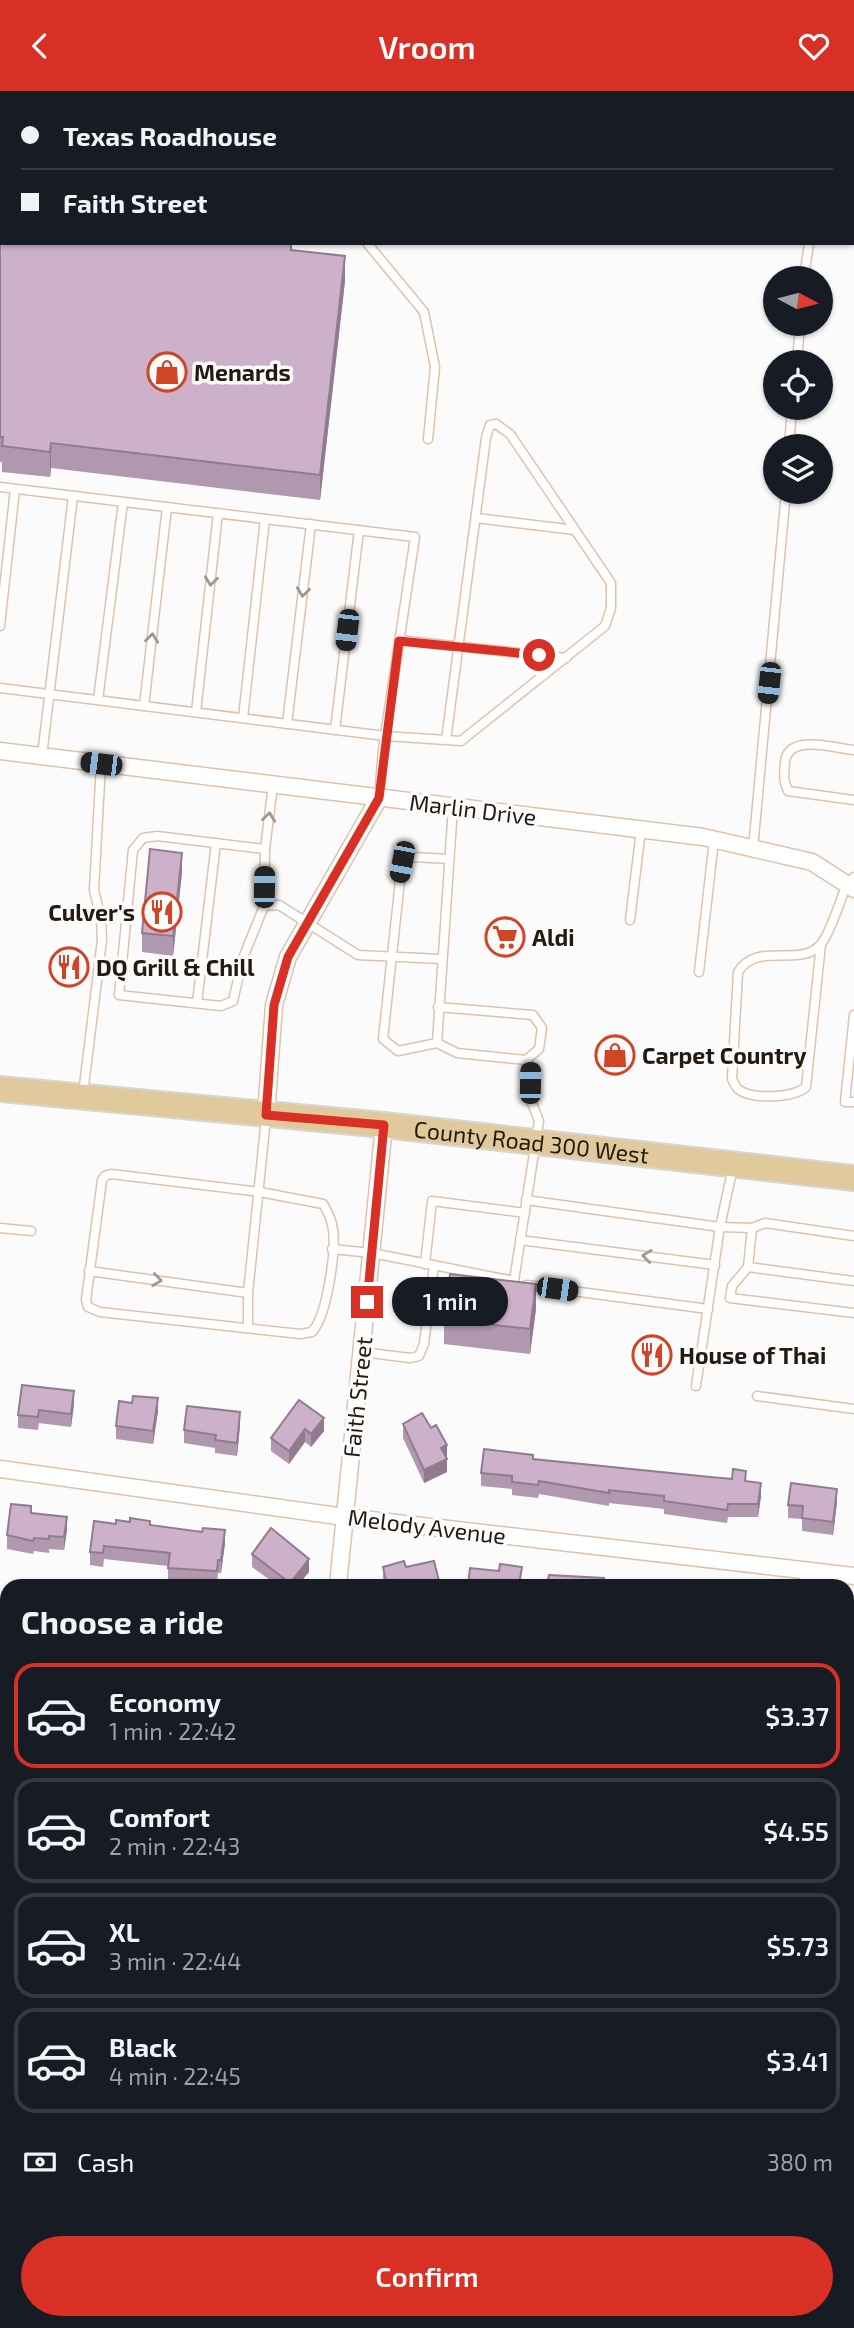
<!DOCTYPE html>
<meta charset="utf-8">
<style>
:root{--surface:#171b24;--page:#20242c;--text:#f1f3f6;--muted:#9ea1a6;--line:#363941;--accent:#d93025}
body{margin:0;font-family:"Exo 2",sans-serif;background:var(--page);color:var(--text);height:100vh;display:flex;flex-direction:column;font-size:26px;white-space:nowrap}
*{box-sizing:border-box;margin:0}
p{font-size:23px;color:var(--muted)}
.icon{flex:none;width:38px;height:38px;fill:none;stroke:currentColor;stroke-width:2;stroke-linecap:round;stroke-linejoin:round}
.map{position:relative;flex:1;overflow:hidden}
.sheet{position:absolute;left:0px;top:1488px;width:854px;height:751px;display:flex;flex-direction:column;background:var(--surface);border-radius:21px 21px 0 0;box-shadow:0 2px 5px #0004}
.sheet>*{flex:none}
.banner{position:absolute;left:0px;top:0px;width:854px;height:154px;box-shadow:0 2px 5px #0004;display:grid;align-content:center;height:154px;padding:0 21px;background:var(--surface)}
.needle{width:46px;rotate:97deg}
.controls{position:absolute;left:763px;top:175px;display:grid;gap:14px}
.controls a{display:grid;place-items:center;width:70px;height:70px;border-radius:50%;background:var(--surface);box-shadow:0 2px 5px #0004;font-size:35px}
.end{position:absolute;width:32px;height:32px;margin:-16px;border:9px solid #d93025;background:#fff;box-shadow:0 0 0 4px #fff}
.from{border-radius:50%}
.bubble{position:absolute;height:49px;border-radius:24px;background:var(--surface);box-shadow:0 2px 5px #0004;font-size:23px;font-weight:600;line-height:49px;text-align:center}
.car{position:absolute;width:21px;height:42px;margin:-21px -10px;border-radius:9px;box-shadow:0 0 5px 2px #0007;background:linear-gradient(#222 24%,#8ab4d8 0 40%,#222 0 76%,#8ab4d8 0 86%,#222 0)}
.banner b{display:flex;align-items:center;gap:24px;height:66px;font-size:26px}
.banner b+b{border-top:2px solid var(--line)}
.banner i{width:18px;height:18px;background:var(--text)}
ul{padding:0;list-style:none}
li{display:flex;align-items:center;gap:21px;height:105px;margin:0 14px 10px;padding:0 7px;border:4px solid var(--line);border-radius:21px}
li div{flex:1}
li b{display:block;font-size:26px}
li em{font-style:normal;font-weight:600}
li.active{border-color:var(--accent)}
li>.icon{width:63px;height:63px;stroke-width:1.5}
h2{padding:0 21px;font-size:32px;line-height:84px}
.pay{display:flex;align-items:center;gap:18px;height:77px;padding:0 21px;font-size:26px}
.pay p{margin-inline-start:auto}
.button{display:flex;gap:14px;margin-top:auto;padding:14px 21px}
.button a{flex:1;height:80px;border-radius:42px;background:var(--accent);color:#fff;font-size:28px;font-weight:600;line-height:80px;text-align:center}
header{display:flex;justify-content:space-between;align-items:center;height:91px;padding:0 21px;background:var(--accent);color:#fff;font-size:32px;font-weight:600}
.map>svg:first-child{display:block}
</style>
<header><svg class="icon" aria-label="back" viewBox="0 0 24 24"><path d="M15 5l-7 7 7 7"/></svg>Vroom<svg class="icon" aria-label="heart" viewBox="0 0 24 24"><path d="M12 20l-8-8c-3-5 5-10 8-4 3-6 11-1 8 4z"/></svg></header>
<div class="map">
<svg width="854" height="2237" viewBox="0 0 854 2237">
<rect width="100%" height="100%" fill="#fbfbfb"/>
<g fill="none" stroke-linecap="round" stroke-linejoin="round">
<!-- service casing -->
<g stroke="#e0c2aa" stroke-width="11">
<g id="service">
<path d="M0,57H2"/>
<path d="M852,133L854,134"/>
<path d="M367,152L424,221L435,276L428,348"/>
<path d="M804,187L809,152"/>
<path d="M797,271L800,233"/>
<path d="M789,355L792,317"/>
<path d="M0,396L415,446L383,658L379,707"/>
<path d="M476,427L575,439"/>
<path d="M0,535L15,398"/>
<path d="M399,549L566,567"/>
<path d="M0,597L385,645L461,650L605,535L611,517V492L510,343L496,333L490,334L486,347L446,649"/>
<path d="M98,609L123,411"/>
<path d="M144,615L167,416"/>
<path d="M196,621L218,422"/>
<path d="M243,627L265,428"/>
<path d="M287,633L311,433"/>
<path d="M335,639L359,439"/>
<path d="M854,659C834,657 787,642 785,672C784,683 783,690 788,700L854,709"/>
<path d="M42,665L73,405"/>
<path d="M265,758L157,745L143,747L133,759L119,904L221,915L233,910L243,867L264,815L279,814L358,864L441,868"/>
<path d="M753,758L786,401"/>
<path d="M264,815L265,758L273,694"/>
<path d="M630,829L641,739"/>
<path d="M821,853L806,996C794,1007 751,1009 738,998C735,995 734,991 732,988L738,881C758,849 801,878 821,853C831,841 840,809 847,793L854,786"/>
<path d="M699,881L714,749"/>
<path d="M197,912L216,752"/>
<path d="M438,916L533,924L542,937L539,958L526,969"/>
<path d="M854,924L845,1011H854"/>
<path d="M437,952L398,960L383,948L402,771L412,766L449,768"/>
<path d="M83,1003L102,849L101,828L94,799L101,673"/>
<path d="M733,1076L720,1136L752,1137L765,1132L854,1145"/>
<path d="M111,1083L260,1101L323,1113C328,1121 332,1129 333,1139C336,1161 327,1225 312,1241L300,1243L100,1221L88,1216L86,1209L102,1089L105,1085Z"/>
<path d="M526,1109L720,1136L696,1295"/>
<path d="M0,1137L31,1140"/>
<path d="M752,1137L748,1176L732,1195L730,1207L854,1222"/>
<path d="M520,1149L715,1174"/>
<path d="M332,1158L372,1162L514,1190L539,1030L530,1007L531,977L526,969L457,962L437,952L453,716"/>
<path d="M425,1173L432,1110L525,1122"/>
<path d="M748,1176L854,1190"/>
<path d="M89,1180L248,1202"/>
<path d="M527,1194L708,1218"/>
<path d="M248,1237V1202L266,1027"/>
<path d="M362,1261L410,1267L419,1265L424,1253L434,1174"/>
<path d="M757,1305L854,1318"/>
<path d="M804,1494L805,1479"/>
</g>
</g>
<!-- minor casing -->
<g stroke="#e0c2aa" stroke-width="19">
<g id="minor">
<path d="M0,660L703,746L812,771L854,798"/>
<path d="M266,1024L274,914L288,866L379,707"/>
<path d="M0,1378L345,1426L854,1485"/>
<path d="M338,1494L384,1034"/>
<path d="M0,1635L7,1636"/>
<path d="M847,1738L854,1739"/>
<path d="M0,1804L7,1802"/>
<path d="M847,1995L854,1996"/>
</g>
</g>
<!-- primary casing -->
<g stroke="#d8d6d4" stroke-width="28">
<g id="primary">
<path id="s1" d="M0,998L384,1034L854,1087"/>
</g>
</g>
<!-- service -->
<use href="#service" stroke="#fff" stroke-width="8"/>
<!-- minor -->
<use href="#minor" stroke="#fff" stroke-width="16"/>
<!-- primary -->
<use href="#primary" stroke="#e0ca9b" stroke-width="24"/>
</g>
<!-- wall -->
<g fill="#b098af">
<path d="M826,0H854V4H852V2H839Z"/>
<path d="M0,90L293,159L345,190L320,409L51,377L50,386L2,381V371H0Z"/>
<path d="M182,781L173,865L142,861V842Z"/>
<path d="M536,1218L530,1263L444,1253V1228Z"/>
<path d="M299,1309L324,1340L311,1356L305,1351L289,1373L271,1360V1347Z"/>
<path d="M74,1313L71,1336L39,1332L38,1339L18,1337V1324Z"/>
<path d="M158,1320L153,1353L116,1348V1335Z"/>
<path d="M403,1333L447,1367V1381L424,1392L403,1347Z"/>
<path d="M240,1334L237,1365L215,1362V1357L184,1352V1339Z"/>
<path d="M533,1368L746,1390L761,1405L758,1426H728L727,1432L664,1423V1418L609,1412V1415L539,1403L538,1407L512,1404V1398L481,1395V1382Z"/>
<path d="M837,1411L833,1444L802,1440V1428L788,1427V1414Z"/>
<path d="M31,1422L67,1439L64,1459L49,1458V1462L34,1460L33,1463L7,1458V1444Z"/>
<path d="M116,1433L150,1434L225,1452L221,1482H218L217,1493L168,1491V1475L104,1468L103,1476L90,1474V1461Z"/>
<path d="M252,1463L309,1481L298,1494H277L252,1476Z"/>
<path d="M383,1476H406L440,1494H384L383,1489Z"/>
<rect x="0" y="1525" width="7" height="55"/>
<path d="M847,1772L854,1773V1825H851L848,1843Z"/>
<path d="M0,1876L7,1878V1913L3,1912Z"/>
<path d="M0,2033H7V2065L0,2064Z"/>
</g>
<!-- shaded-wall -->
<g fill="#907c8e">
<path d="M345,165V190L320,409V384Z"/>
<path d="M51,352V377L50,386V361Z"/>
<path d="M182,762V781L173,865V845Z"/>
<path d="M536,1193V1218L530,1263V1238Z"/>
<path d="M74,1300V1313L71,1336V1323Z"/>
<path d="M158,1307V1320L153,1353V1340Z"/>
<path d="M240,1321V1334L237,1365V1352Z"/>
<path d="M324,1327V1340L311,1356V1343Z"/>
<path d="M305,1338V1351L289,1373V1360Z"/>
<path d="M447,1354V1367L441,1370V1357Z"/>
<path d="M447,1368V1381L424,1392V1379Z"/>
<path d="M761,1392V1405L758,1426V1413Z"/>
<path d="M837,1398V1411L833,1444V1431Z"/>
<path d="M67,1426V1439L64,1459V1446Z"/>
<path d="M225,1439V1452L221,1482V1469Z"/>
<path d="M309,1468V1481L298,1494H290V1492Z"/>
<path d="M851,1812V1825L848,1843V1830Z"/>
<path d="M854,1893V1906L847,1919V1906Z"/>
<path d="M3,1899V1912L0,1918V1905Z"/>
</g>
<!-- building -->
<g fill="#cdb1cb" stroke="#907c8e" stroke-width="2">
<path d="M0,90H2V152H291V159L345,165L320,384L51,352L50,361L2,355L3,346H0Z"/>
<path d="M150,758L182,762L173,845L142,842Z"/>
<path d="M450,1183L536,1193L530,1238L444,1228Z"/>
<path d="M22,1294L74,1300L71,1323L39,1319L38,1326L18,1324Z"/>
<path d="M133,1305L158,1307L153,1340L116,1335L119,1310L132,1312Z"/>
<path d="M299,1309L324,1327L311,1343L305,1338L289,1360L271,1347Z"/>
<path d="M187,1315L240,1321L237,1352L215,1349L216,1344L184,1339Z"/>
<path d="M422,1322L431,1337L436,1334L447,1354L441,1357L447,1368L424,1379L403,1333Z"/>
<path d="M484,1358L533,1364V1368L710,1386L732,1388L733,1378L746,1380L745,1390L761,1392L758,1413H728L727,1419L664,1410V1405L609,1399V1402L539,1390L538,1394L512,1391V1385L481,1382Z"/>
<path d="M791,1392L837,1398L833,1431L802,1427L803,1415L788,1414Z"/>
<path d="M11,1413L31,1415V1422L67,1426L64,1446L49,1445V1448L34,1447L33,1450L7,1444Z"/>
<path d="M130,1427L150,1430V1434L202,1441L203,1437L225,1439L221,1469H218L217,1480L168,1477L170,1462L104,1455L103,1462L90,1461L94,1430L116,1433V1429L130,1431Z"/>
<path d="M271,1437L309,1468L290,1492L252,1463Z"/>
<path d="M404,1470L406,1476L434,1470L440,1494H387L383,1476Z"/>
<path d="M500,1473L522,1476L519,1494H468L470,1477L499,1480Z"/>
<path d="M549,1484L604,1487V1494H547Z"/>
<path d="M635,1491L654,1493L653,1494H635Z"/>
<rect x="0" y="1525" width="7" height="42"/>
<path d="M847,1772L854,1773V1812H851L848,1830Z"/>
<path d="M0,1876L7,1878V1900L3,1899L0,1905Z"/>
<path d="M847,1889L854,1892L847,1906Z"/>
<rect x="0" y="2033" width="7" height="25"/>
</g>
<!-- one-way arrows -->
<defs><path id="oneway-chevron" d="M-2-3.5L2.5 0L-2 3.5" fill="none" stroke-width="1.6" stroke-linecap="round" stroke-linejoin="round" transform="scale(1.75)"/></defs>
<g stroke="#9d9894">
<use href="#oneway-chevron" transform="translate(211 490) rotate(97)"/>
<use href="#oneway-chevron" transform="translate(303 501) rotate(97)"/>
<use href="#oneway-chevron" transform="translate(152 547) rotate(-83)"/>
<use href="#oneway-chevron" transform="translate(269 726) rotate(-83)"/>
<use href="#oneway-chevron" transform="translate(647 1165) rotate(-173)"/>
<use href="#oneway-chevron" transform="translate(157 1189) rotate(8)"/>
</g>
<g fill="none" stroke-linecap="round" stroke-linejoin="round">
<!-- route -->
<path stroke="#d93025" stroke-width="9" d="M367,1211L384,1034L266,1024L274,914L288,866L379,707L399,550L539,564"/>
</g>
<!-- icons -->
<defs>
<g id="shop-ring" transform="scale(2.0125)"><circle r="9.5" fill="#fbfbfb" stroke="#cf4526" stroke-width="1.5"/><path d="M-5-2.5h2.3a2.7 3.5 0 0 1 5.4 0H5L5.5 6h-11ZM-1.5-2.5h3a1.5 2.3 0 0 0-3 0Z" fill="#cf4526"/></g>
<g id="restaurant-ring" transform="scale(2.0125)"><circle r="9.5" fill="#fbfbfb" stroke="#cf4526" stroke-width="1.5"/><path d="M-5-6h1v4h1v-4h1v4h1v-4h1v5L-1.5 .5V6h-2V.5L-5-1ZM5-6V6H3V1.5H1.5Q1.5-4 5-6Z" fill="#cf4526"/></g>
<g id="supermarket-ring" transform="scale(2.0125)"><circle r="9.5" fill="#fbfbfb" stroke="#cf4526" stroke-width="1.5"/><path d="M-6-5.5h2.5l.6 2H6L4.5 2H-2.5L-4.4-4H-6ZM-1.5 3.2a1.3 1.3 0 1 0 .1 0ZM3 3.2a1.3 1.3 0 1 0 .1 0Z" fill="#cf4526"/></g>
</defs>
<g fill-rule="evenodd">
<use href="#shop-ring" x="167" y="281"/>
<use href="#restaurant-ring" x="162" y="821"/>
<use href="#supermarket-ring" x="505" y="846"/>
<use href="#restaurant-ring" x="69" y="876"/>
<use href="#shop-ring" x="615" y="964"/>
<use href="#restaurant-ring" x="652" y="1264"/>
</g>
<g text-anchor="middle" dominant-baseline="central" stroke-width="7" stroke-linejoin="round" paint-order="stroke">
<!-- poi labels -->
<g font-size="23" font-weight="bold" fill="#251a11" stroke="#fbfbfb" text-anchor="start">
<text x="194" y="281">Menards</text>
<text x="135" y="821" text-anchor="end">Culver's</text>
<text x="532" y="846">Aldi</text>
<text x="96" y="876">DQ Grill &amp; Chill</text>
<text x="642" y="964">Carpet Country</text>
<text x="679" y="1264">House of Thai</text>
</g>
<!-- street labels -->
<g font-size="23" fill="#251a11" stroke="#fbfbfb">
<text transform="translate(473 718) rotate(7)">Marlin Drive</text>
<text stroke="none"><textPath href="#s1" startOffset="534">County Road 300 West</textPath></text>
<text transform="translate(357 1306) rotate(-84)">Faith Street</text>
<text transform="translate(427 1435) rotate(7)">Melody Avenue</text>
</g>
</g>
</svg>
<div class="controls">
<a><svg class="needle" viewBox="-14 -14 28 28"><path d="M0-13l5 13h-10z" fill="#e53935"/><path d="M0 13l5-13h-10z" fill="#9ea1a6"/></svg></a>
<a><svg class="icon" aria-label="locate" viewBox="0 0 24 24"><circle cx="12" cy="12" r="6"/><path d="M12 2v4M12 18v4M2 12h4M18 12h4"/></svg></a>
<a><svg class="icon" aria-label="layers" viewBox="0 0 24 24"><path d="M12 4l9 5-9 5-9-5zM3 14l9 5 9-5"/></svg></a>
</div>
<i class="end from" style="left:539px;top:564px"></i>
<i class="end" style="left:367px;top:1211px"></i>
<div class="bubble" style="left:392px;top:1186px;width:116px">1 min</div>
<i class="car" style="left:347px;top:539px;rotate:187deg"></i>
<i class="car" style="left:769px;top:592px;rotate:186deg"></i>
<i class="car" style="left:101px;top:673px;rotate:277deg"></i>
<i class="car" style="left:402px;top:771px;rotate:191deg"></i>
<i class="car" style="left:264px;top:796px;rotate:1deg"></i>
<i class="car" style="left:530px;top:992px;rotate:1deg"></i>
<i class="car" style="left:557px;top:1198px;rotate:98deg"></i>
<div class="banner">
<b><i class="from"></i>Texas Roadhouse</b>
<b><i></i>Faith Street</b>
</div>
<section class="sheet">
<h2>Choose a ride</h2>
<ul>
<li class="active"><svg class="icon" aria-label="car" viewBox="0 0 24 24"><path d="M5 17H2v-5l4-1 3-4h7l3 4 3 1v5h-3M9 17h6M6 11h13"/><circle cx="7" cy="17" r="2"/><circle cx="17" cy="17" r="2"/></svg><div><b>Economy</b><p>1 min · 22:42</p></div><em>$3.37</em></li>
<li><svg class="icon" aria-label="car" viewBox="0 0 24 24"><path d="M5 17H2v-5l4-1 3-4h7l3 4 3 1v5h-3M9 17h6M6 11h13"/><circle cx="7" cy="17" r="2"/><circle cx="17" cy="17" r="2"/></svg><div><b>Comfort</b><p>2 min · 22:43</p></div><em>$4.55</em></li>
<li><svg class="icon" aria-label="car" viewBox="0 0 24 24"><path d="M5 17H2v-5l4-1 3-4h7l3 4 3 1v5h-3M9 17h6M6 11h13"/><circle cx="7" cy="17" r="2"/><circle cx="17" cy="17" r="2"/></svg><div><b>XL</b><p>3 min · 22:44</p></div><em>$5.73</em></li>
<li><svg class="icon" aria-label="car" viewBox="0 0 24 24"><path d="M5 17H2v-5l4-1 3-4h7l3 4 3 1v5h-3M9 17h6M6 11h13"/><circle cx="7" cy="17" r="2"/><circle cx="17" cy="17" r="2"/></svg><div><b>Black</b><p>4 min · 22:45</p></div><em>$3.41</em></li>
</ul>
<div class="pay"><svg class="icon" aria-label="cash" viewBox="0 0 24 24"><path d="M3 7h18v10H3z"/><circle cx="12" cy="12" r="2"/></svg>Cash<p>380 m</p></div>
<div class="button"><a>Confirm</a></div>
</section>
</div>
